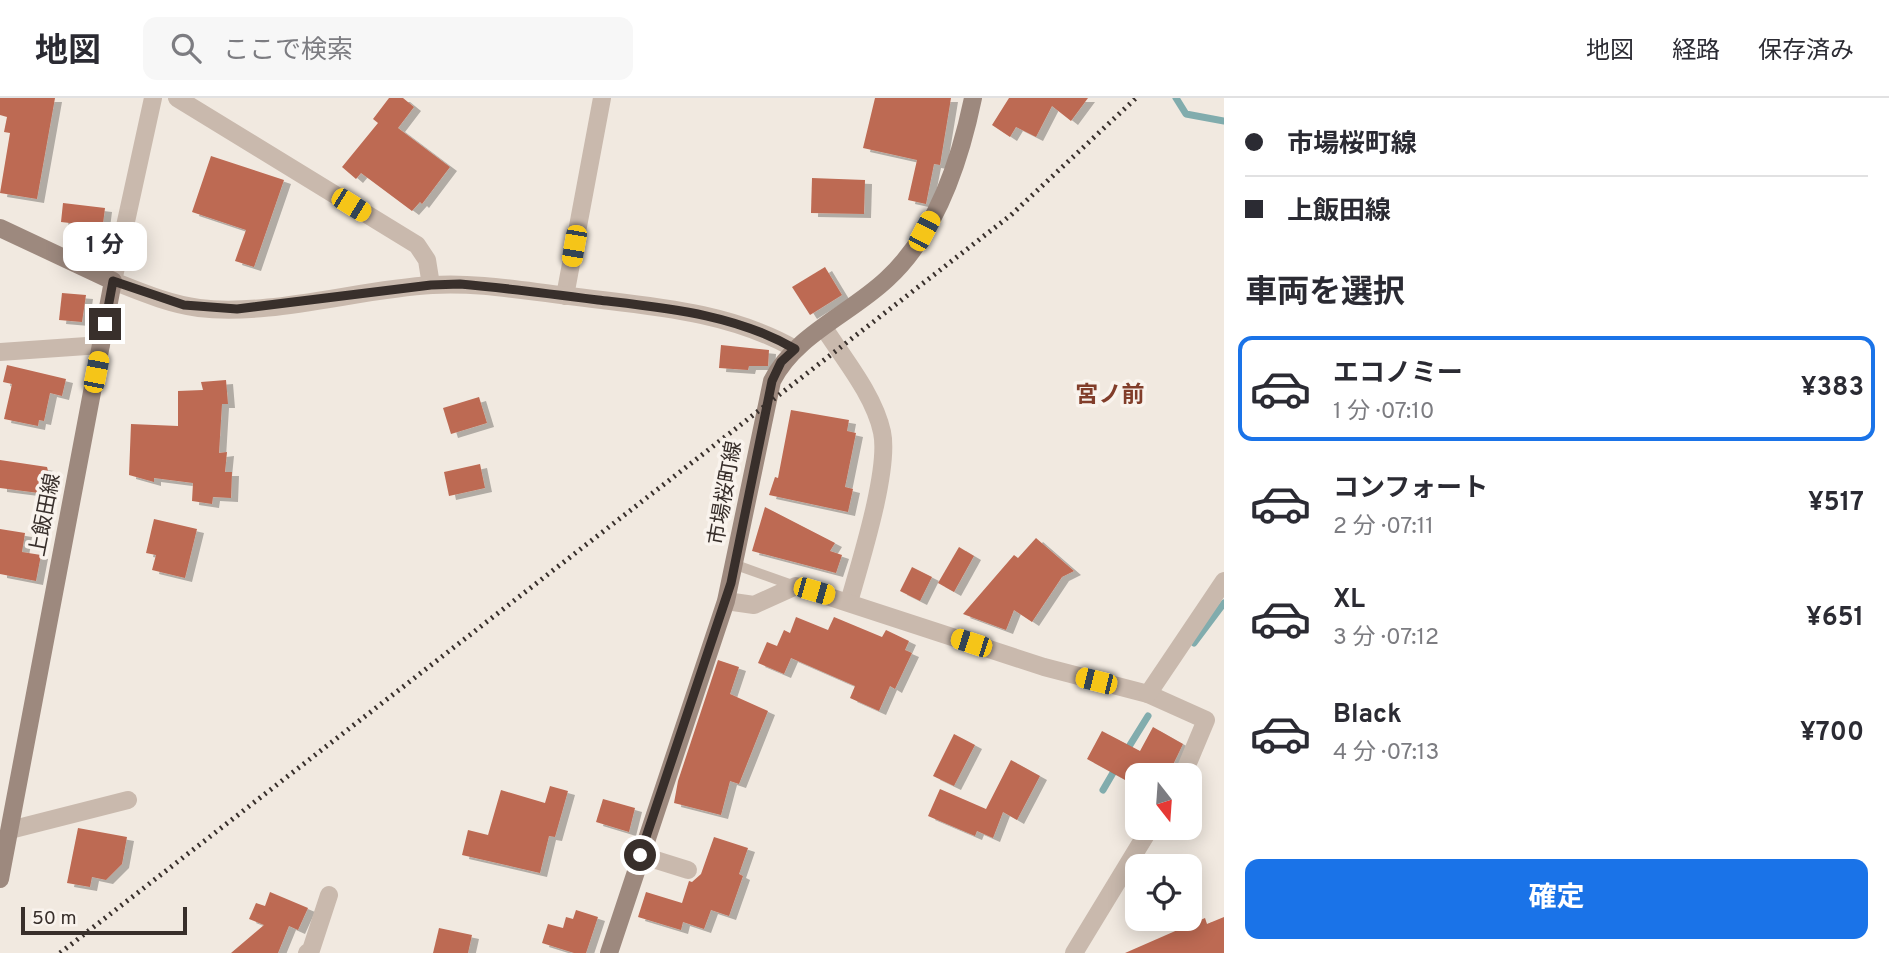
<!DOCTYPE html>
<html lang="ja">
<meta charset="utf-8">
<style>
:root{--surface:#fff;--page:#f7f7f7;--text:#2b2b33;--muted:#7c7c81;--line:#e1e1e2;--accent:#1a73e8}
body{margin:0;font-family:Overpass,"Noto Sans JP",sans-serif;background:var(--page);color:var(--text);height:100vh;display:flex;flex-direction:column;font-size:26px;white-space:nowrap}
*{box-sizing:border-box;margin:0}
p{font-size:23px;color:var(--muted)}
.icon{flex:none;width:38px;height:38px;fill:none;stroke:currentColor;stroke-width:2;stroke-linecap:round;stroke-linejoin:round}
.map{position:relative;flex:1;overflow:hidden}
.drawer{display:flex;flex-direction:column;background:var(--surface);width:665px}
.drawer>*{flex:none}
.top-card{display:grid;align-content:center;height:154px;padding:0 21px;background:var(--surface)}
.needle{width:46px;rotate:163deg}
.buttons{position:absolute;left:1125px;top:665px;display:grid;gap:14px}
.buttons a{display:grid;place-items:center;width:77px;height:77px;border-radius:14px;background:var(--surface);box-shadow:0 4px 18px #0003;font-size:35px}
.scale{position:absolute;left:21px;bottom:18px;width:166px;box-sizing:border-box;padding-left:7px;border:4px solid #382f2b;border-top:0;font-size:19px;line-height:24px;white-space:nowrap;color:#382f2b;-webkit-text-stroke:5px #f9f3ed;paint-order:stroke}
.end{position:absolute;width:32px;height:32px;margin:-16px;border:9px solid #382f2b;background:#fff;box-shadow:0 0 0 4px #fff}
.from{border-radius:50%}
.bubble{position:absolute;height:49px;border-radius:14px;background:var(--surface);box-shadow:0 4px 18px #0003;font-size:23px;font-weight:700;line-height:49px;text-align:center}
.car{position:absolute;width:21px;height:42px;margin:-21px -10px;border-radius:9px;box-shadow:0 0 5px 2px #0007;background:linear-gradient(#f5c518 24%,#345 0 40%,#f5c518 0 76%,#345 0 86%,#f5c518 0)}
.top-card b{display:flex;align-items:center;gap:24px;height:66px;font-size:26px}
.top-card b+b{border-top:2px solid var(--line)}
.top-card i{width:18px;height:18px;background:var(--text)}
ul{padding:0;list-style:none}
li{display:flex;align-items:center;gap:21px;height:105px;margin:0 14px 10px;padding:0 7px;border:4px solid transparent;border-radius:14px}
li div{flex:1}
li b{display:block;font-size:26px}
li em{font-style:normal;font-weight:700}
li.current{border-color:var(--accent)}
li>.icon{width:63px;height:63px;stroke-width:1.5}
h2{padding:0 21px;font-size:32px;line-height:84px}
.button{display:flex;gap:14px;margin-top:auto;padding:14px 21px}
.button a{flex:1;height:80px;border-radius:14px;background:var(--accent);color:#fff;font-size:28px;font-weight:700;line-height:80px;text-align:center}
header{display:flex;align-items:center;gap:42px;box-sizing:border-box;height:98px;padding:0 35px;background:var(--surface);border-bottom:2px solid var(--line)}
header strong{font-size:33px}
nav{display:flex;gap:38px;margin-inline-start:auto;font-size:24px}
.search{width:490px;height:63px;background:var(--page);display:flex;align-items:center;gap:18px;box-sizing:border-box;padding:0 24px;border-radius:14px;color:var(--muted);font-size:26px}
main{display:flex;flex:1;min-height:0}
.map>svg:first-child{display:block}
</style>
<header>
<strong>地図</strong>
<div class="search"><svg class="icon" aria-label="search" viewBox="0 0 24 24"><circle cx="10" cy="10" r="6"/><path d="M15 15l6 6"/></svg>ここで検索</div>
<nav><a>地図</a><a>経路</a><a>保存済み</a></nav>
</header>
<main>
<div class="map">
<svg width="1224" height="855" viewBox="0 0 1224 855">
<defs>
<filter id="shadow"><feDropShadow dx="7" dy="4" stdDeviation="0" flood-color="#0004"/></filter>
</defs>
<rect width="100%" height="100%" fill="#f1e9e0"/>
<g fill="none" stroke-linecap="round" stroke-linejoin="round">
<!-- stream -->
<g stroke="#81acad" stroke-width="7">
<path d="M1176,0L1186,16L1224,23"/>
<path d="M1194,545L1224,505"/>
<path d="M1125,655L1148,618"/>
<path d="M1103,692L1117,668"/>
</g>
</g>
<!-- building -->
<g fill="#bd6a53" filter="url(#shadow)">
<path d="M0,0H55L37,101L0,95L10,35L4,34L7,19L0,17Z"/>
<path d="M389,0H403L414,9L398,30L450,69L422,106L420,104L412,113L361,75L356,81L342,69L378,25L373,21Z"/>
<path d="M875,0H951L940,67L934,66L926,106L908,102L917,62L863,50Z"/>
<path d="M1009,0H1088L1071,23L1052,8L1036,39L1016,29L1010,39L992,27Z"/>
<path d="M211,58L284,82L254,169L235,163L246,132L192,114Z"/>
<path d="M812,80L865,82L864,116L811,115Z"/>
<path d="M63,105L105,110L101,141L77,138L79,126L61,124Z"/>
<path d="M825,169L842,197L810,217L792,189Z"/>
<path d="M62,195L86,197L82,224L59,222Z"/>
<path d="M721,247L769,252L768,268H749L748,272L719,270Z"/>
<path d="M7,267L66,281L62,298L50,295L44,323L39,322L38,328L4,321L12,286L3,284Z"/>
<path d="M226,282L228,306H222L219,355L227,354L225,374H232L231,400L213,399L212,406L192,403L193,385L154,380V384L129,377L131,326L178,328V293L203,292L201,284Z"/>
<path d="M479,299L487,325L451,336L443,310Z"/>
<path d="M791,312L849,322L847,333L856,335L845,389L853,391L848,414L769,397L775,379L778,380Z"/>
<path d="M0,362L47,369L53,392L40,390L39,395L0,390Z"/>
<path d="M480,366L485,390L449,398L444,374Z"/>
<path d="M765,409L835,445L830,453L842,457L836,475L752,453Z"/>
<path d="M154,421L197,431L185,480L152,472L156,457L146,455Z"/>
<path d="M0,431L25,435L22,454L41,457L36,483L0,476Z"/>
<path d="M1036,440L1074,473L1062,479L1032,524L1014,512L1006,532L963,516L1014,457L1018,460Z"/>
<path d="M959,449L974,458L954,494L938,485Z"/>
<path d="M912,469L932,479L920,503L900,493Z"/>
<path d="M796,519L828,532L834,519L882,539L886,532L909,543L905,552L912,555L895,591L890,588L879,613L850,600L855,588L791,560L784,576L758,565L767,544L777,548L784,532L790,535Z"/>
<path d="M718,562L739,569L730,596L768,613L739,686L730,683L721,717L674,705L678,683Z"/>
<path d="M1153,629L1183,646L1168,677H1138V689L1087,661L1102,633L1140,653Z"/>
<path d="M954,636L975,647L954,688L933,678Z"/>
<path d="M1011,662L1040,678L1017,722L1003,714L993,740L977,733L975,738L928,718L940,691L986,711Z"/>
<path d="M550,688L568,693L555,739L549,738L540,775L462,757L468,732L488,737L501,692L545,705Z"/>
<path d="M603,701L635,710L629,734L596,724Z"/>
<path d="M78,730L127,739L122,766L106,782L92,779L90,789L67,785Z"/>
<path d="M714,739L748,750L739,776L743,778L729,818L711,812L704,831L683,824L681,832L638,819L646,794L682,805L689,783L692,784L701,776Z"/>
<path d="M270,794L308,810L298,832L289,828L278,855H231L264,827L249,821L256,805L265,808Z"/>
<path d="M576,812L598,819L586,855H574L542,845L548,826L563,830L566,819L573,821Z"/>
<path d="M1224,819V855H1125L1205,820L1207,826Z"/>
<path d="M439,830L472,837L468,855H433Z"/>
</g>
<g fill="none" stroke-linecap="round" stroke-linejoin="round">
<!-- service -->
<path stroke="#c9b9ad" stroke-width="10" d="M736,467L795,488"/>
<!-- minor -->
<g stroke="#c9b9ad" stroke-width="18">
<path d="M177,0L417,147L427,162L431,187"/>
<path d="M565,198L602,0"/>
<path d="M824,230C844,261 874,297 882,334C890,371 860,465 849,504"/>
<path d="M0,254L101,247"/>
<path d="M726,503L754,507L796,488L1044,569L1148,596L1206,622L1183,677"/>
<path d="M1148,596L1224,483"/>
<path d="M10,732L128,702"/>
<path d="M640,757L688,772"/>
<path d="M307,855L311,852L329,797"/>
<path d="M1074,855L1150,730"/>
</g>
<!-- tertiary -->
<path stroke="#c9b9ad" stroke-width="18" d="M153,0L113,183C141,194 169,206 199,210C268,219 360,191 432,187C477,184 524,193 569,198C646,208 727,212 795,251"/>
<!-- secondary -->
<g stroke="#9d897e" stroke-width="18">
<path d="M0,130L113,183L0,781"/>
<path d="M609,855L726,503L772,283C795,237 850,216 887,181C936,136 960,63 973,0"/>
</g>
<!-- rail -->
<path stroke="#382f2b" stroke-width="5" stroke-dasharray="2 5" stroke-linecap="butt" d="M60,855L1011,117L1136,0"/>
</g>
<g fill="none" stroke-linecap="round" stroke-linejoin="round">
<!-- route -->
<path stroke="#382f2b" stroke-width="9" d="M105,226L113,183L184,207L237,211L431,187L460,186C506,190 552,196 598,202C666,210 735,216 795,251L781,264L772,283L731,485L640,757"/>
</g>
<g text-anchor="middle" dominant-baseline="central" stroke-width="7" stroke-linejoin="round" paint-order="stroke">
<!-- street labels -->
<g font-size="21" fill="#382f2b" stroke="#f9f3ed">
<text transform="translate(726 395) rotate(-80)">市場桜町線</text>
<text transform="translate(46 417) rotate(-79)">上飯田線</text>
</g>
<!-- neighbourhood labels -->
<g font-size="23" font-weight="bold" fill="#813d2a" stroke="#f9f3ed">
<text x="1110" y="298">宮ノ前</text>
</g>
</g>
</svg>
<div class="buttons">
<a><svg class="needle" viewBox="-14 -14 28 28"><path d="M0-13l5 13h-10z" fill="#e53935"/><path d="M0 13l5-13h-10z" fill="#7c7c81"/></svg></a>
<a><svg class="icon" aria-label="locate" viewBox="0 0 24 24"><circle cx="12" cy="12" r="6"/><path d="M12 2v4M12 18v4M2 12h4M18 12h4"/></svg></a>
</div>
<div class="scale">50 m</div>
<i class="end from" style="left:640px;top:757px"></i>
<i class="end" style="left:105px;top:226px"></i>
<div class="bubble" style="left:63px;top:124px;width:84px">1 分</div>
<i class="car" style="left:351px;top:107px;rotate:122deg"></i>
<i class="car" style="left:924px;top:133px;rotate:28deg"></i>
<i class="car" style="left:574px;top:148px;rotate:190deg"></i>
<i class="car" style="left:96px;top:274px;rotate:11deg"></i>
<i class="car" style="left:814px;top:493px;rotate:106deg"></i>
<i class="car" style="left:971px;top:545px;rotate:288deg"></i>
<i class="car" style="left:1096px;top:583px;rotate:284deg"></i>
</div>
<section class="drawer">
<div class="top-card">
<b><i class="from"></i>市場桜町線</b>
<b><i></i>上飯田線</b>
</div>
<h2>車両を選択</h2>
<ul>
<li class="current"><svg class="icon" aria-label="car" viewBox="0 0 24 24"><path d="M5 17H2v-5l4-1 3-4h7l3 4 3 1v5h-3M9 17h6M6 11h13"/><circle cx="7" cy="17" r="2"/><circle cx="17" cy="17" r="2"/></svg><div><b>エコノミー</b><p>1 分 · 07:10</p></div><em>¥383</em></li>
<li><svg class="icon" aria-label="car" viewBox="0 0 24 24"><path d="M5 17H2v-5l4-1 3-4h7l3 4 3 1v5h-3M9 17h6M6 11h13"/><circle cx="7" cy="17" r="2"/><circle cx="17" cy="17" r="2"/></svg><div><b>コンフォート</b><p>2 分 · 07:11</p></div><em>¥517</em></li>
<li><svg class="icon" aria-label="car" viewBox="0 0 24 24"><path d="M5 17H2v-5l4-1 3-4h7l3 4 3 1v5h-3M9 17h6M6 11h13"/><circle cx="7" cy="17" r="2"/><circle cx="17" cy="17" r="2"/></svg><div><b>XL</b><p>3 分 · 07:12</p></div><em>¥651</em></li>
<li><svg class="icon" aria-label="car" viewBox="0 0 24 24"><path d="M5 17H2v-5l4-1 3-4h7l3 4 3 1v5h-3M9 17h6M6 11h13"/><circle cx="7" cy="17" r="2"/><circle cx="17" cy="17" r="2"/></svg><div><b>Black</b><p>4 分 · 07:13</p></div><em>¥700</em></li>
</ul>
<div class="button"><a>確定</a></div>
</section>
</main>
